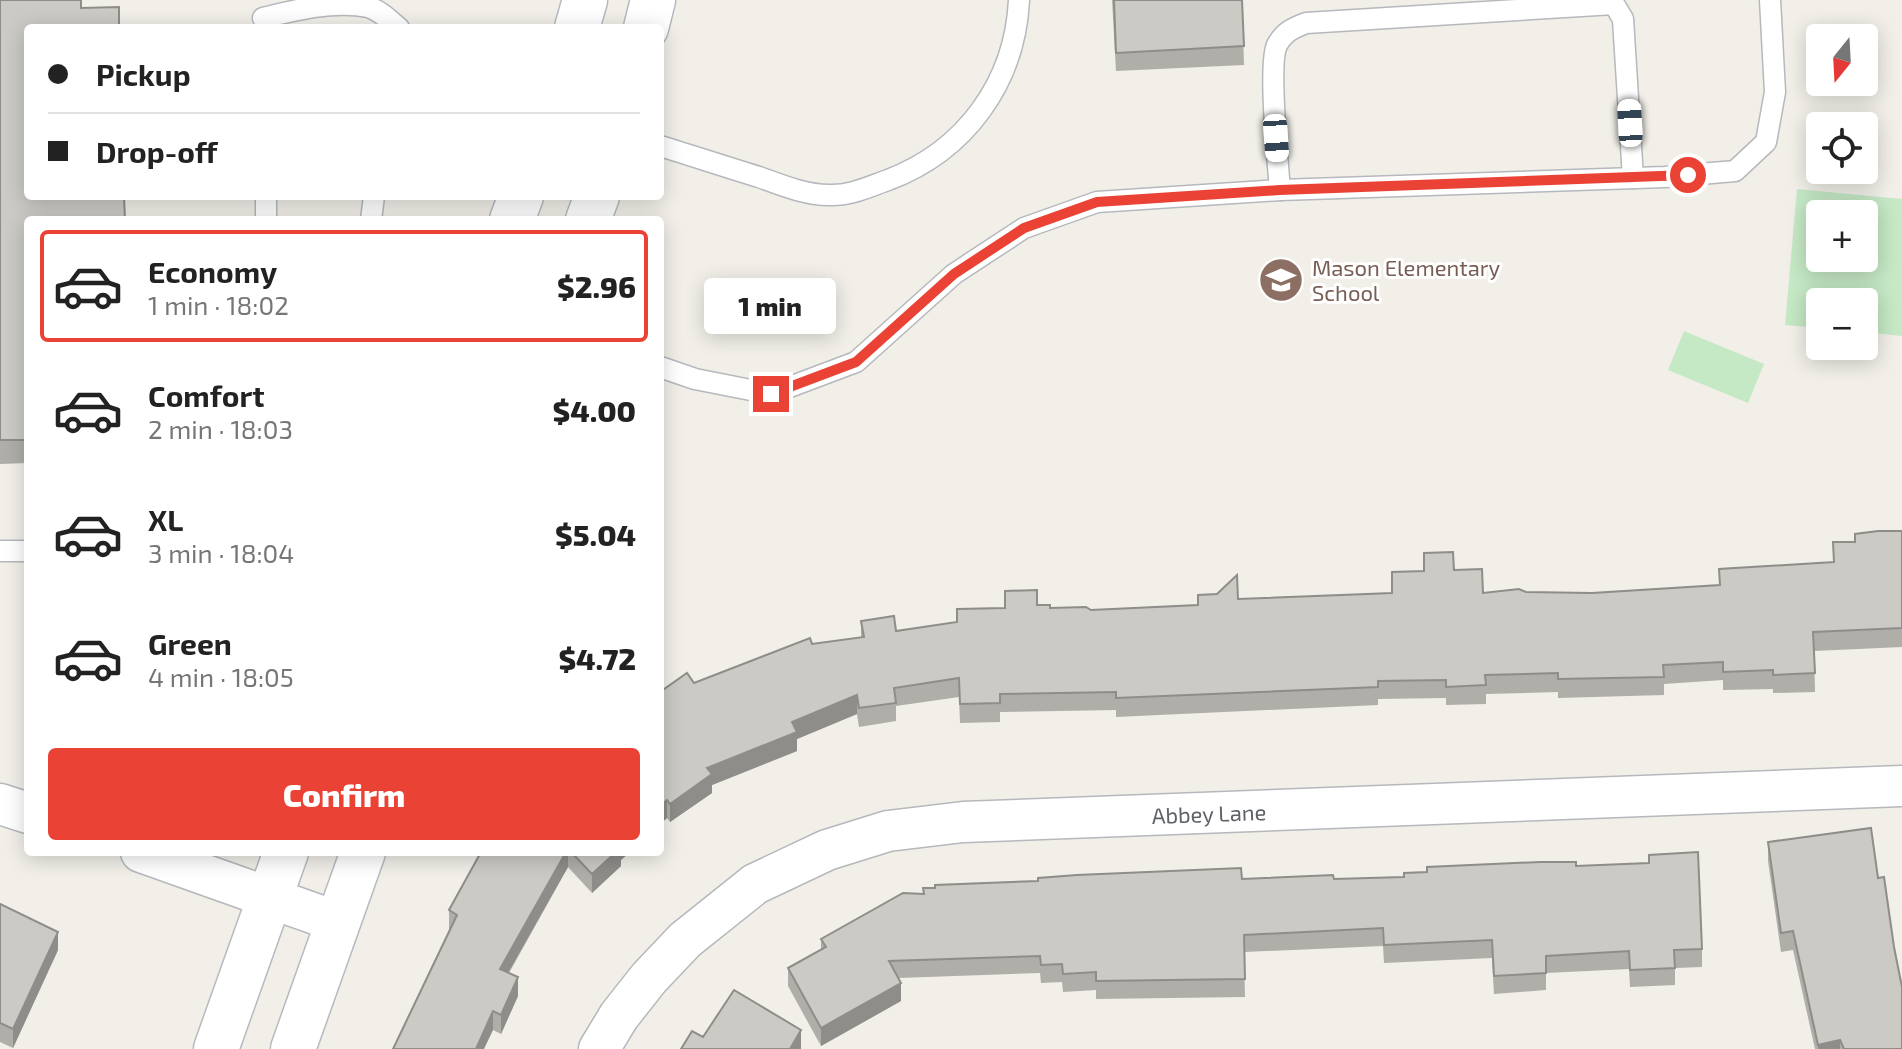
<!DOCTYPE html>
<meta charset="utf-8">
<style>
:root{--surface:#fff;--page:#f6f6f6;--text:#222;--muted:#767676;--line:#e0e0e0;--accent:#ea4335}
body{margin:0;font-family:"Exo 2",sans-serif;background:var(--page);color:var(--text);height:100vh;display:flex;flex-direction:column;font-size:30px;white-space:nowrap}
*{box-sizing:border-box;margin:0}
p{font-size:26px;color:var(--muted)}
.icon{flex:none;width:44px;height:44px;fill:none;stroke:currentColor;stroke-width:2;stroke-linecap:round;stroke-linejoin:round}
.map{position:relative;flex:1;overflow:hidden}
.details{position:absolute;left:24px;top:216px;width:640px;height:640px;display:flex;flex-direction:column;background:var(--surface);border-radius:8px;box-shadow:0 4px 20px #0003}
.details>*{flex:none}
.banner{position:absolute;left:24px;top:24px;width:640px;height:176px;border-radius:8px;box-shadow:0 4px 20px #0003;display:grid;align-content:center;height:176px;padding:0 24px;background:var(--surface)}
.needle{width:52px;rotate:198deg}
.buttons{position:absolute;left:1806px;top:24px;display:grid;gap:16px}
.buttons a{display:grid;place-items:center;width:72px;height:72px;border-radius:8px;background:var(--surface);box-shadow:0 4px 20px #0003;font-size:40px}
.end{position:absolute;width:36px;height:36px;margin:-18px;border:10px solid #ea4335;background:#fff;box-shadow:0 0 0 4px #fff}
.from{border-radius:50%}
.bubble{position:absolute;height:56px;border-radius:8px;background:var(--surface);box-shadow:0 4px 20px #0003;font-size:26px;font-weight:800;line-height:56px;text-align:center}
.car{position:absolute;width:24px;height:48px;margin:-24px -12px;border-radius:10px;box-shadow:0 0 6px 2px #0007;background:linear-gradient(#fff 24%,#345 0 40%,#fff 0 76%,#345 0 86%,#fff 0)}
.banner b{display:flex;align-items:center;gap:28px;height:76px;font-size:30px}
.banner b+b{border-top:2px solid var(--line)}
.banner i{width:20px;height:20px;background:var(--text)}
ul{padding:14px 0 0;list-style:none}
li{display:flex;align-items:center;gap:24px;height:112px;margin:0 16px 12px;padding:0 8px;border:4px solid transparent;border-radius:8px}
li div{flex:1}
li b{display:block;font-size:30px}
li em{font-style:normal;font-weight:800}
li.active{border-color:var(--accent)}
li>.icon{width:72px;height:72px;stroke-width:1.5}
.cta{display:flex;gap:16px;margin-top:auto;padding:16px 24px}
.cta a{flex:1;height:92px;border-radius:8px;background:var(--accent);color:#fff;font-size:32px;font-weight:800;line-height:92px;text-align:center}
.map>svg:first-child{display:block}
</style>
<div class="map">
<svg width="1902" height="1049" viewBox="0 0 1902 1049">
<rect width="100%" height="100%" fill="#f1efe8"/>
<!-- green -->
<g fill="#c5e8c5" fill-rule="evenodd">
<path d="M1797,189L1902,199V336L1864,332V302H1820V328L1785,325ZM1820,214H1864V258H1820Z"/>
<path d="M1684,331L1764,364L1748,403L1668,370Z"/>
</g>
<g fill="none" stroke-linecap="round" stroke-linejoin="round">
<!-- lane casing -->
<g stroke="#b5b8bc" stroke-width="23">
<g id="lane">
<path d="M263,18C295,10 335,0 368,7C380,10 389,20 399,28"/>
<path d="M660,146C693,156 726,167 759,177C781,185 805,195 829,195C850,196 868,187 888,180C965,151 1015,83 1019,0"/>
<path d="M1280,190C1278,164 1268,64 1277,45C1284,32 1293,28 1306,23L1614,4L1623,19L1633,178"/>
<path d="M266,196V220"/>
<path d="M371,220L374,196"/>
<path d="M660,367L695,379L771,394L856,362L954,274L1024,228L1097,202L1280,190L1665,177L1735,171L1766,142L1775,92L1770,0"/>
<path d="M0,551H28"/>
</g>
</g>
<!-- street casing -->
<g stroke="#b5b8bc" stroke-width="43">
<g id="street">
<path d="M0,804L28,813"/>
<path d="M141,852L338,922"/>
<path d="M599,1049L619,1016L649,978L685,940L755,884L827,850L888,831L963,822L1902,786"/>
</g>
</g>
<!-- secondary casing -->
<g stroke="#b6babf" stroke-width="47">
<g id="secondary">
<path d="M577,28L585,0"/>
<path d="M646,28L653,0"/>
<path d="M512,220L521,196"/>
<path d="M588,220L597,196"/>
<path d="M216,1049L286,852"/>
<path d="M293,1049L363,852"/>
</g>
</g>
<!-- lane -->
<use href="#lane" stroke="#fff" stroke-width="20"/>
<!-- street -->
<use href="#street" stroke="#fff" stroke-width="40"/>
<!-- secondary -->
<use href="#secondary" stroke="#fff" stroke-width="44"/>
</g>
<!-- wall -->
<g fill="#afaea9">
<path d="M0,0L28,220V463L0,464Z"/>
<path d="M1112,0H1242L1244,65L1116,71Z"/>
<path d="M1902,531V647L1814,651L1815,692L1773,693V689L1723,690V680L1664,684V695L1558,698V692L1486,694V704L1446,705V698L1378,699V705L1116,717V710L1000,712V722L960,723L959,697L896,706V721L859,727L857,714L797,739V751L712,785V793L670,822L667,818L660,824L694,683L812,644L861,638V621L896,631L957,622L1005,608V591L1037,605L1050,608L1091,610L1198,605L1238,599L1392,593V572L1454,570L1483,593L1526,592L1592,593L1719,585V569L1833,562V542H1855Z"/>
<path d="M1768,842L1878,878L1894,947L1902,1049H1815L1793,950L1781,952L1768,861Z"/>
<path d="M481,852H630L621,860V866L592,893L568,867L509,973L518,996L501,1034L493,1030L449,929V910Z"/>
<path d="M1576,866L1702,949V967L1675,968V985L1630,987L1629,969L1546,973V990L1494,994L1492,958L1384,963L1383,946L1244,952L1245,997L1096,999V990L1063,992L1062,982L1041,983L1040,973L899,978L901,1001L821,1046L788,986V968L821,950V939L924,894L1242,879H1334L1404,877Z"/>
<path d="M0,904L58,950L13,1048L0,1042Z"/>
</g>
<!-- shaded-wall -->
<g fill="#8f8d8a">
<path d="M857,695V714L797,739V751L712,785V793L670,822V804L707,768L792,722Z"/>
<path d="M667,800V818L660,824V806Z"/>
<path d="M566,852H568V867L500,987V969Z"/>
<path d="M616,852H630L621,860V866L592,893V874Z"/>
<path d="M58,932V950L13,1048V1029Z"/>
<path d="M518,977V996L501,1034V1015Z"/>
<path d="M901,983V1001L821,1046V1028Z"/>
<path d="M493,1011V1030L484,1049H476Z"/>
<path d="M801,1030V1049H790Z"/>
<path d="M1840,1040V1049H1818V1045Z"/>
</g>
<!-- building -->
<g fill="#cccac5" stroke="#8f8d8a" stroke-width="2">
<path d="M0,0H81V8L119,7V28H28V196H124L125,220H28V440H0Z"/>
<path d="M1114,0H1242L1244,46L1116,53Z"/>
<path d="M1878,531H1902V628L1813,632L1815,673L1773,675V670L1723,672V662L1663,665L1664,677L1558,679V673L1485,675L1486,685L1446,687V680L1378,681V687L1116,698V692L1000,694V703L960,704L959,678L894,688L896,703L859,708L857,695L792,722L797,732L707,768L712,774L670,804L667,800L660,806V692L687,673L694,683L810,638L812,644L864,637L861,621L894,616L896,631L957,622V609L1005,608V591L1037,590V605H1050V608L1086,607L1091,610L1198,605V595L1217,594L1237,575L1238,599L1392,593V572L1424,571V553L1453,552L1454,570L1482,569L1483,593L1519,589L1526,592L1592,593L1720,585L1719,569L1834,562L1833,542H1855V534Z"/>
<path d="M1871,828L1878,878L1884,877L1894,947L1902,987V1049H1844L1840,1040L1818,1045L1793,931L1781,933L1768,842Z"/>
<path d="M481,852H566L500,969L518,977L501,1015L493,1011L476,1049H393L457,915L449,910Z"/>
<path d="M571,852H616L592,874Z"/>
<path d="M1698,852L1702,949L1674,950L1675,968L1630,970L1629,951L1546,956V973L1494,976L1492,940L1384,945L1383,928L1244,935L1245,979L1096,981V972L1063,974L1062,964L1041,965L1040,956L889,961L901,983L821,1028L788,968L826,947L821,939L903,893L924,894L923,888H935V885L1038,881V878L1077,875L1241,868L1242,879L1333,875L1334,879L1404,877V873L1427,872V867L1540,862H1576V866L1649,863V855Z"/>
<path d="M0,904L58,932L13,1029L0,1023Z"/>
<path d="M734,990L801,1030L790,1049H681L692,1031L703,1037Z"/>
</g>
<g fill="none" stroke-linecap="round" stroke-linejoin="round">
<!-- route -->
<path stroke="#ea4335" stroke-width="10" d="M771,394L856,362L954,274L1024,228L1097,202L1280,190L1688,175"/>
</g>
<!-- icons -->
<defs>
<g id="school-disc" transform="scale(2.3)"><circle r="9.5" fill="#8d6e63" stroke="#fff"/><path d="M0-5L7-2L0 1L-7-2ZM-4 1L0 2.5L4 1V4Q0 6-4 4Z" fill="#fff"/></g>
</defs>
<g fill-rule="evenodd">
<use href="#school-disc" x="1281" y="280"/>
</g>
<g text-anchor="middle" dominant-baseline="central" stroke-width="6" stroke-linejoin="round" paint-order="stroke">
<!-- education labels -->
<g font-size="22" fill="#785e54" stroke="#fff" text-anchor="start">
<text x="1312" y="267">Mason Elementary<tspan x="1312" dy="25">School</tspan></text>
</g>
<!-- street labels -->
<g font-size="22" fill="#5f6368" stroke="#fff">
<text transform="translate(1209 813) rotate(-2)">Abbey Lane</text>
</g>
</g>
</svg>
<div class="buttons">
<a><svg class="needle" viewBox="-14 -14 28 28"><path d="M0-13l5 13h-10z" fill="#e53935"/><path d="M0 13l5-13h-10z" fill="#767676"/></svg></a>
<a><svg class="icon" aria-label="locate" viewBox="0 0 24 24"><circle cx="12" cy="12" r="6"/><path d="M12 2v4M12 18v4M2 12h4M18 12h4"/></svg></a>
<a>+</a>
<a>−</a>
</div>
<i class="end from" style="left:1688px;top:175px"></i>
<i class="end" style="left:771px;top:394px"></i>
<div class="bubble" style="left:704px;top:278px;width:132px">1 min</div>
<i class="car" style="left:1630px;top:123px;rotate:357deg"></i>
<i class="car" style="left:1276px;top:138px;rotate:176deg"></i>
<div class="banner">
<b><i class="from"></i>Pickup</b>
<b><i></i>Drop-off</b>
</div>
<section class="details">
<ul>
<li class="active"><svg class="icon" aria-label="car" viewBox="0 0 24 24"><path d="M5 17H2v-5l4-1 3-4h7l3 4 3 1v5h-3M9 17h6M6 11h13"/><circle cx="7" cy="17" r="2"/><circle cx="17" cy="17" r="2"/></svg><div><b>Economy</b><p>1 min · 18:02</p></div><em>$2.96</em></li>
<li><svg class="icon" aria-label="car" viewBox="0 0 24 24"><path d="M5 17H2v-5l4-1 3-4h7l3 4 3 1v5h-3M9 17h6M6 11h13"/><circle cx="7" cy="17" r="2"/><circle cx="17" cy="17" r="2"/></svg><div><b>Comfort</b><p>2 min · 18:03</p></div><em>$4.00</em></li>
<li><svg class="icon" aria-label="car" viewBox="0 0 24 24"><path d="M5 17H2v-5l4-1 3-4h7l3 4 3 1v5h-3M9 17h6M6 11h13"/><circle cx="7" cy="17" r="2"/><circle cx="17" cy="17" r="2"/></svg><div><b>XL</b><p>3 min · 18:04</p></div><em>$5.04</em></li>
<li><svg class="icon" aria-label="car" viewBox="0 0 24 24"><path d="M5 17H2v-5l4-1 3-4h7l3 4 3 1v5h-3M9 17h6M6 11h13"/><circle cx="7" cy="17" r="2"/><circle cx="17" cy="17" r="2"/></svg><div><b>Green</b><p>4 min · 18:05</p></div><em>$4.72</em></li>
</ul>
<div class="cta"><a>Confirm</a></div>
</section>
</div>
